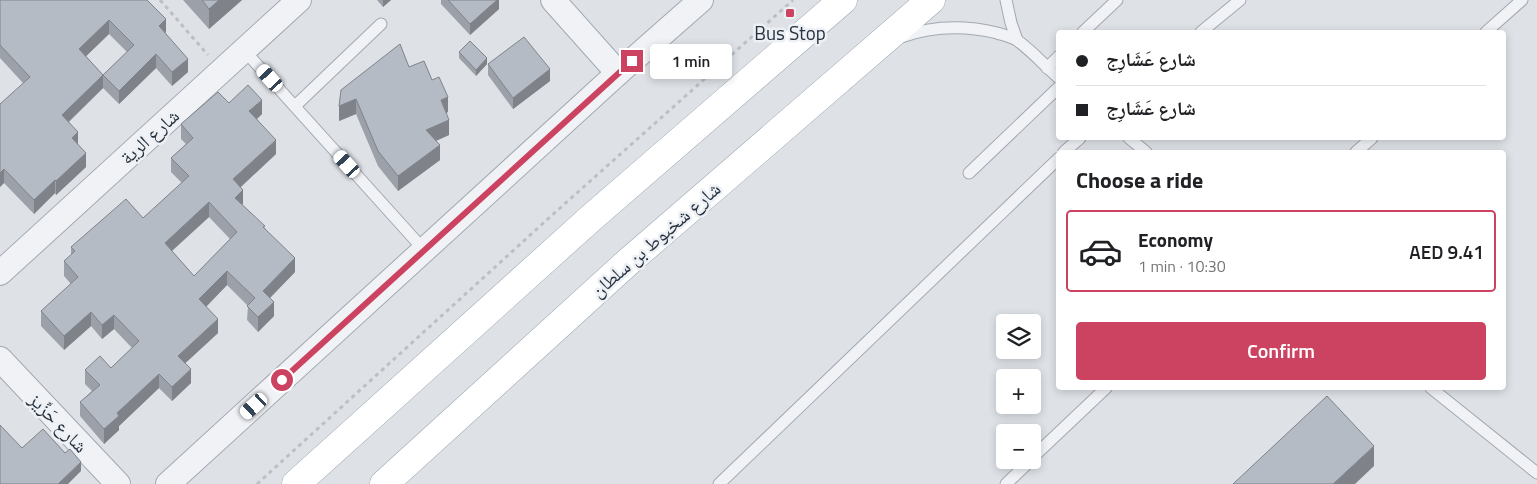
<!DOCTYPE html>
<meta charset="utf-8">
<style>
:root{--surface:#fff;--page:#f2f2f2;--text:#202124;--muted:#757577;--line:#e0e0e0;--accent:#cc4361}
body{margin:0;font-family:"Titillium Web","Noto Naskh Arabic",sans-serif;background:var(--page);color:var(--text);height:100vh;display:flex;flex-direction:column;font-size:19px;white-space:nowrap}
*{box-sizing:border-box;margin:0}
p{font-size:16px;color:var(--muted)}
.icon{flex:none;width:28px;height:28px;fill:none;stroke:currentColor;stroke-width:2;stroke-linecap:round;stroke-linejoin:round}
.map{position:relative;flex:1;overflow:hidden}
.sheet{position:absolute;left:1056px;top:150px;width:450px;height:240px;display:flex;flex-direction:column;background:var(--surface);border-radius:5px;box-shadow:0 2px 8px #0003}
.sheet>*{flex:none}
.banner{position:absolute;left:1056px;top:30px;width:450px;height:110px;border-radius:5px;box-shadow:0 2px 8px #0003;display:grid;align-content:center;height:110px;padding:0 20px;background:var(--surface)}
.fabs{position:absolute;left:996px;top:314px;display:grid;gap:10px}
.fabs a{display:grid;place-items:center;width:45px;height:45px;border-radius:5px;background:var(--surface);box-shadow:0 2px 8px #0003;font-size:25px}
.end{position:absolute;width:22px;height:22px;margin:-11px;border:6px solid #cc4361;background:#fff;box-shadow:0 0 0 2px #fff}
.from{border-radius:50%}
.bubble{position:absolute;height:35px;border-radius:5px;background:var(--surface);box-shadow:0 2px 8px #0003;font-size:16px;font-weight:600;line-height:35px;text-align:center}
.car{position:absolute;width:15px;height:30px;margin:-15px -8px;border-radius:6px;box-shadow:0 0 4px 1px #0007;background:linear-gradient(#fff 24%,#345 0 40%,#fff 0 76%,#345 0 86%,#fff 0)}
.banner b{display:flex;align-items:center;gap:18px;height:48px;font-size:19px}
.banner b+b{border-top:1px solid var(--line)}
.banner i{width:12px;height:12px;background:var(--text)}
ul{padding:0;list-style:none}
li{display:flex;align-items:center;gap:15px;height:82px;margin:0 10px 8px;padding:0 10px;border:2px solid transparent;border-radius:5px}
li div{flex:1}
li b{display:block;font-size:19px}
li em{font-style:normal;font-weight:600}
li.current{border-color:var(--accent)}
li>.icon{width:45px;height:45px;stroke-width:1.5}
h2{padding:0 20px;font-size:22px;line-height:60px}
.cta{display:flex;gap:10px;margin-top:auto;padding:10px 20px}
.cta a{flex:1;height:58px;border-radius:5px;background:var(--accent);color:#fff;font-size:20px;font-weight:600;line-height:58px;text-align:center}
.map>svg:first-child{display:block}
</style>
<div class="map">
<svg width="1537" height="484" viewBox="0 0 1537 484">
<rect width="100%" height="100%" fill="#dee2e7"/>
<g fill="none" stroke-linecap="round" stroke-linejoin="round">
<!-- service casing -->
<g stroke="#a3a9b1" stroke-width="13">
<g id="service">
<path d="M1006,0L1011,23L1017,40"/>
<path d="M1083,32L1117,0"/>
<path d="M1201,32L1240,0"/>
<path d="M1486,32L1522,0"/>
<path d="M901,37C932,26 964,25 997,33C1003,35 1013,37 1018,41C1033,52 1045,66 1059,78"/>
<path d="M244,50L425,251"/>
<path d="M1047,68L1059,56"/>
<path d="M295,106L381,24"/>
<path d="M1129,138L1146,152"/>
<path d="M1064,152L1080,138"/>
<path d="M1356,152L1372,138"/>
<path d="M969,173L1059,87"/>
<path d="M1431,388L1537,473"/>
<path d="M1032,458L1106,388"/>
<path d="M719,484L1059,158"/>
<path d="M1006,484L1031,460"/>
</g>
</g>
<!-- minor casing -->
<g stroke="#a3a9b1" stroke-width="26">
<g id="minor">
<path d="M553,0L618,73"/>
<path d="M0,273L299,0"/>
<path d="M0,359L118,484"/>
<path d="M168,484L618,73L701,0"/>
</g>
</g>
<!-- primary casing -->
<g stroke="#9da7b3" stroke-width="29">
<g id="primary">
<path d="M296,484L591,218L843,0"/>
<path d="M384,484L628,262L931,0"/>
</g>
</g>
<!-- path -->
<g stroke="#bcc0c6" stroke-width="3" stroke-dasharray="4 4" stroke-linecap="butt">
<path d="M160,0L208,55"/>
<path d="M257,484L550,217L793,0"/>
</g>
<!-- service -->
<use href="#service" stroke="#f0f2f6" stroke-width="11"/>
<!-- minor -->
<use href="#minor" stroke="#f0f2f6" stroke-width="24"/>
<!-- primary -->
<use href="#primary" stroke="#fff" stroke-width="28"/>
</g>
<!-- wall -->
<g fill="#9ca1a9" fill-rule="evenodd">
<path d="M0,0H147L188,72L172,86L156,68L119,104L103,88L69,122L78,144L86,167L56,195L55,193L34,214L4,183L0,187L23,83L0,58ZM109,34L127,52L103,75L86,56Z"/>
<path d="M183,0H242L209,29Z"/>
<path d="M377,0H391L383,7Z"/>
<path d="M441,0H499V9L470,35L441,4Z"/>
<path d="M459,52L487,64L476,76L459,58Z"/>
<path d="M488,64L550,81L513,109L488,75Z"/>
<path d="M409,67L432,80L448,112L446,113L449,135L436,141L440,160L398,191L378,166L356,114L339,121L341,90Z"/>
<path d="M229,103L262,114L257,119L276,154L241,187L243,204L242,205L265,228L295,272L270,298L274,316L258,332L247,320L248,306L227,285L206,307L218,333L185,363L191,383L172,401L159,388L119,426V430L104,444L80,416V402L92,391L85,384V370L111,368L132,348L114,329L102,339L91,326L64,350L41,326V311L71,284L64,276V261L71,255V247L143,218L182,183L171,172V158L186,144L181,139V124ZM209,217L230,239L194,276L172,251Z"/>
</g>
<!-- shaded-wall -->
<g fill="#7f8389">
<path d="M219,0H242L209,29V9Z"/>
<path d="M383,0H391L383,7Z"/>
<path d="M497,0H499V9L470,35V24Z"/>
<path d="M166,19V33L159,26Z"/>
<path d="M109,20V34L79,63V49Z"/>
<path d="M156,54V68L119,104V91Z"/>
<path d="M487,58V64L476,76V70Z"/>
<path d="M188,59V72L172,86V72Z"/>
<path d="M550,69V81L513,109V98Z"/>
<path d="M103,75V88L62,128V115Z"/>
<path d="M448,97V112L441,115V100Z"/>
<path d="M356,99V114L339,121V106Z"/>
<path d="M262,100V114L249,126V111Z"/>
<path d="M449,120V135L426,145V130Z"/>
<path d="M78,132V146L72,138Z"/>
<path d="M276,140V154L233,194V179Z"/>
<path d="M440,145V160L398,191V176Z"/>
<path d="M86,153V167L56,195V181Z"/>
<path d="M4,169V183L0,187V173Z"/>
<path d="M55,180V193L34,214V200Z"/>
<path d="M243,190V204L235,212V198Z"/>
<path d="M209,202V217L165,257V243Z"/>
<path d="M295,258V272L263,305V291Z"/>
<path d="M227,271V285L199,314V299Z"/>
<path d="M274,302V316L258,332V317Z"/>
<path d="M91,312V326L64,350V336Z"/>
<path d="M114,315V329L102,339V325Z"/>
<path d="M218,319V333L178,370V356Z"/>
<path d="M191,369V383L172,401V387Z"/>
<path d="M159,374V388L119,426V430L104,444V429L117,413Z"/>
<path d="M1374,446V466L1355,484H1333Z"/>
<path d="M81,462V471L68,484H58Z"/>
</g>
<!-- building -->
<g fill="#b5bbc4" stroke="#7f8389" fill-rule="evenodd">
<path d="M0,0H147L166,19L159,26L188,59L172,72L156,54L119,91L103,75L62,115L78,132L72,138L86,153L56,181L55,180L34,200L4,169L0,173V104L30,77L0,45ZM109,20L134,45L103,75L79,49Z"/>
<path d="M202,0H219L209,9Z"/>
<path d="M448,0H497L470,24Z"/>
<path d="M524,37L550,69L513,98L488,64Z"/>
<path d="M470,41L487,58L476,70L459,52Z"/>
<path d="M400,44L409,67L424,61L432,80L439,77L448,97L441,100L449,120L426,130L440,145L398,176L378,151L356,99L339,106L341,90Z"/>
<path d="M248,85L262,100L249,111L276,140L233,179L243,190L235,198L265,226L263,227L295,258L263,291L274,302L258,317L247,306L255,298L227,271L199,299L218,319L178,356L191,369L172,387L159,374L117,413L119,416L104,429L80,402L100,385L85,370L100,356L111,368L139,341L114,315L102,325L91,312L64,336L41,311L78,277L64,261L75,251L71,247L126,199L143,218L189,176L171,158L193,138L181,124L218,92L229,103ZM209,202L237,232L194,276L165,243Z"/>
<path d="M1327,396L1374,446L1333,484H1233Z"/>
<path d="M0,425L22,448L43,429L65,453L70,449L81,462L58,484H0Z"/>
</g>
<g fill="none" stroke-linecap="round" stroke-linejoin="round">
<!-- route -->
<path stroke="#cc4361" stroke-width="6" d="M282,380L632,61"/>
</g>
<!-- markers -->
<rect fill="#cc4361" stroke="#edf1f5" stroke-width="2" x="785" y="8" width="10" height="10" rx="2.5"/>
<g text-anchor="middle" dominant-baseline="central" stroke-width="5" stroke-linejoin="round" paint-order="stroke">
<!-- poi labels -->
<g font-size="19" fill="#27313e" stroke="#edf1f5">
<text x="790" y="32">Bus Stop</text>
</g>
<!-- street labels -->
<g font-size="19" fill="#27313e" stroke="#edf1f5">
<text transform="translate(149 136) rotate(-42)">شارع الرية</text>
<text transform="translate(655 239) rotate(-41)">شارع شخبوط بن سلطان</text>
<text transform="translate(59 422) rotate(46)">شارع حَزِّيز</text>
</g>
</g>
</svg>
<div class="fabs">
<a><svg class="icon" aria-label="layers" viewBox="0 0 24 24"><path d="M12 4l9 5-9 5-9-5zM3 14l9 5 9-5"/></svg></a>
<a>+</a>
<a>−</a>
</div>
<i class="end from" style="left:282px;top:380px"></i>
<i class="end" style="left:632px;top:61px"></i>
<div class="bubble" style="left:650px;top:44px;width:82px">1 min</div>
<i class="car" style="left:270px;top:78px;rotate:318deg"></i>
<i class="car" style="left:347px;top:164px;rotate:318deg"></i>
<i class="car" style="left:254px;top:406px;rotate:228deg"></i>
<div class="banner">
<b><i class="from"></i>شارع عَشَارِج</b>
<b><i></i>شارع عَشَارِج</b>
</div>
<section class="sheet">
<h2>Choose a ride</h2>
<ul>
<li class="current"><svg class="icon" aria-label="car" viewBox="0 0 24 24"><path d="M5 17H2v-5l4-1 3-4h7l3 4 3 1v5h-3M9 17h6M6 11h13"/><circle cx="7" cy="17" r="2"/><circle cx="17" cy="17" r="2"/></svg><div><b>Economy</b><p>1 min · 10:30</p></div><em>AED 9.41</em></li>
</ul>
<div class="cta"><a>Confirm</a></div>
</section>
</div>
